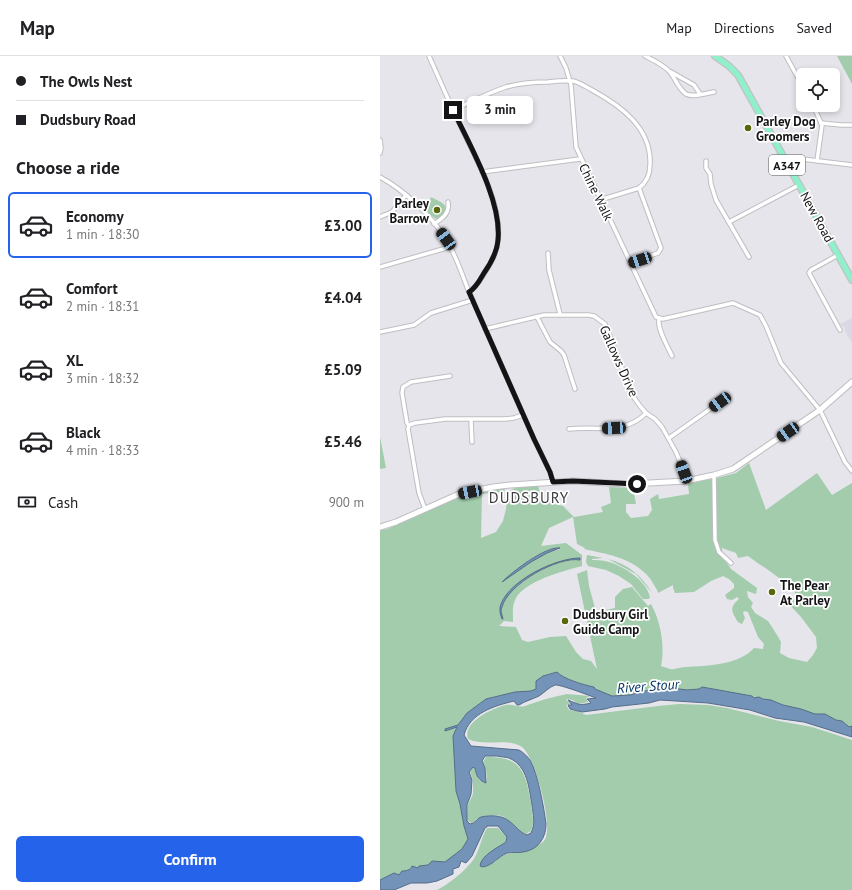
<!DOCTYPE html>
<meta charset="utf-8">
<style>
:root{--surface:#fff;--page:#f6f6f6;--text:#202124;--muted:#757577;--line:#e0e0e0;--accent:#2563eb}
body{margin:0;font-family:"PT Sans",sans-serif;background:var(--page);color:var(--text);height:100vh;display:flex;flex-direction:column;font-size:15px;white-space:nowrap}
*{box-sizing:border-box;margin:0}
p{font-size:13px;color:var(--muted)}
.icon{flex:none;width:22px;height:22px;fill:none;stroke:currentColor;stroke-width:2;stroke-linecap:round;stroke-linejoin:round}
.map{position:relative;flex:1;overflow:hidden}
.panel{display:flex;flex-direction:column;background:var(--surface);width:380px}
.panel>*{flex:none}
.hud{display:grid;align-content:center;height:88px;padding:0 16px;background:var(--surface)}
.controls{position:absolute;left:416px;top:12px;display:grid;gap:8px}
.controls a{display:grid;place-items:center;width:44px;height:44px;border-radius:6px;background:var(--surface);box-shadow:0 2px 6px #0003;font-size:20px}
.end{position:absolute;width:18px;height:18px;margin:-9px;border:5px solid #141416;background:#fff;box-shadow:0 0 0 2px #fff}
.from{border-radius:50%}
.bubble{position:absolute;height:28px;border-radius:6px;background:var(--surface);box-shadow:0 2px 6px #0003;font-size:13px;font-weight:800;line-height:28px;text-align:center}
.car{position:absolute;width:12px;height:24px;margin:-12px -6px;border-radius:5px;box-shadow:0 0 3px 1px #0007;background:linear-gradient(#222 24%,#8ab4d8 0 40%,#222 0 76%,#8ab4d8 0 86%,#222 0)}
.hud b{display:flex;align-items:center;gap:14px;height:38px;font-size:15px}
.hud b+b{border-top:1px solid var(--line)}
.hud i{width:10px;height:10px;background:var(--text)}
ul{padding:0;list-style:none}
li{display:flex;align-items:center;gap:12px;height:66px;margin:0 8px 6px;padding:0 8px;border:2px solid transparent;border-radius:6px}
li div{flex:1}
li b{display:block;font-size:15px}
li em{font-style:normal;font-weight:800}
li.on{border-color:var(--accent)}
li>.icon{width:36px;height:36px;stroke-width:1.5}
h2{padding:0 16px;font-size:18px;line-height:48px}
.pay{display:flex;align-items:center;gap:10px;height:44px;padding:0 16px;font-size:15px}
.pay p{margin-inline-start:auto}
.action{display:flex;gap:8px;margin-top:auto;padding:8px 16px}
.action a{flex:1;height:46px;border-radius:6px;background:var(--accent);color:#fff;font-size:16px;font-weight:800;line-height:46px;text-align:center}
header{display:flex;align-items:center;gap:24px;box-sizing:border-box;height:56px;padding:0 20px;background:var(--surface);border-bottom:1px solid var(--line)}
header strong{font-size:19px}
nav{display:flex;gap:22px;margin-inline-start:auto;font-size:14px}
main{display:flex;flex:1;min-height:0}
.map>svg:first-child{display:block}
</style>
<header>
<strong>Map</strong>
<nav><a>Map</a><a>Directions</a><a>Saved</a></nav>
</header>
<main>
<section class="panel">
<div class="hud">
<b><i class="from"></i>The Owls Nest</b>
<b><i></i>Dudsbury Road</b>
</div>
<h2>Choose a ride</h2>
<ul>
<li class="on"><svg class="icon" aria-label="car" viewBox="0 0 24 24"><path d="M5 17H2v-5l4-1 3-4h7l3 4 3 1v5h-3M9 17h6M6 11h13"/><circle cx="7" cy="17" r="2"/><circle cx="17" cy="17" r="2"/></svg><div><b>Economy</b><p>1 min · 18:30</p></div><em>£3.00</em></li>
<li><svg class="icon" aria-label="car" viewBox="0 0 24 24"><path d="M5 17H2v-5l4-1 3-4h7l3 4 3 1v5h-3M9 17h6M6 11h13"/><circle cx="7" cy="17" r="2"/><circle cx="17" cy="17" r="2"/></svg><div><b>Comfort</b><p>2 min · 18:31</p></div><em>£4.04</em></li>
<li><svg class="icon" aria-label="car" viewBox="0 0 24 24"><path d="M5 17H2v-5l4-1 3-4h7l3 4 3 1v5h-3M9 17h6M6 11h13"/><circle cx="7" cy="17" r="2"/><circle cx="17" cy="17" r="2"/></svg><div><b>XL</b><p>3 min · 18:32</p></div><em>£5.09</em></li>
<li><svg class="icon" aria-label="car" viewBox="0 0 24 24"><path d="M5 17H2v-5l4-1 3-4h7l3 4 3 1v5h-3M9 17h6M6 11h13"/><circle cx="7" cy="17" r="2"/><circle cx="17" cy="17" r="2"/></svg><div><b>Black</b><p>4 min · 18:33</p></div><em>£5.46</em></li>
</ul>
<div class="pay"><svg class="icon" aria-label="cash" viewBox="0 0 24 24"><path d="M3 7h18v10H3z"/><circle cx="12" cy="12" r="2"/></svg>Cash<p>900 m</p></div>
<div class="action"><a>Confirm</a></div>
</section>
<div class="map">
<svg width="472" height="834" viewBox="0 0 472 834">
<rect width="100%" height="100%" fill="#e5e5eb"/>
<!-- built -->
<path fill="#d9d8e5" d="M472,262V287L465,275V272L460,268Z"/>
<!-- green -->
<g fill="#a2ccab" fill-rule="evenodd">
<path d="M457,0H472V28L471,26Z"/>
<path d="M51,141C62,147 65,146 69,158C67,162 64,164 60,165L50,159L46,154Z"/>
<path d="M0,381L6,412L0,413Z"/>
<path d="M369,407L386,454L437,417L452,439L472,427V670L469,671L462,665L456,664L445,658H435L403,649C396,644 387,645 379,641L374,642C369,638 362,639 356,638C345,635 333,633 322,631L319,633L307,634L277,632L250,639L232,640L215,633L214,631C204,629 183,623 177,616C165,619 159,619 156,633L151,635L135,636L106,643L87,657L78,669L73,680L76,735L80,748L84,770L88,783L82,793L65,807L52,805L48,809L31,813L19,819L0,824V474L7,473L77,441L124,431L125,433L124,436L102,438L101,482L116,476L123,465L126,453L127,439L131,434L139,430H147L158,429L162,445L183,450L194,461L223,456L221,451L231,447L229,431L253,432L256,448H246V456L251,462L268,460L272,454L270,443L278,438L279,443L309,438L308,427L337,422L356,417ZM193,461L197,488L205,492L204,493C226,498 250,501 267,519C271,523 274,529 277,534L278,537L293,529V532L295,537L314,536L331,525L343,520L349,523L354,528V532L345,539L347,543L352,544L357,541L359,543C352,549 350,553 355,561C357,565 357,566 362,568L365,562L363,557L364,555L368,556L378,581L384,588L383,593L374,592C359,609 327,610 306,611C301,611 295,614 290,613C287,612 284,611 281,610C285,590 281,566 271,548L268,550L252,531L243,533L235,541V552L216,556L209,530L207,514L197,518L217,613L211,605L203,603L196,596L186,580L170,581L148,586L142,584L136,571L119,570L124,565L133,566C133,558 132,551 135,544C143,525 184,515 202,510V499L186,487L161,490L169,472ZM180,492L179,494C165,495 145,508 134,517C146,505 163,495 180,492ZM342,492L356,497L358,502L368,500C381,510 409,526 417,540L414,543L409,541L407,546L421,561L436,581L437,592L433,599L427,606L409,602L400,597L401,586L397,579L388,565L375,557L371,551L373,547L368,541L367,535L376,538L377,532L351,513L345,504H343ZM188,503L201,504C194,504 187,504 180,506C162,512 127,532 121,551C120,555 121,560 121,563L120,553L121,547L136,530L161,513Z"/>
<path d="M207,499L223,502L212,503V504C216,504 221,504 225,505C241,508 268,525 270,542L268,543H263L251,528L239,520L226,514L208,510L206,506Z"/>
<path d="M228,503C248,508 261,519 272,537L256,518Z"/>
<path d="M187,638L210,640L206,642L208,646L197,648L193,644L186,643L190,648L186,649L189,654L197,655L206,659L278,650L299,648L328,649L347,652L399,665L432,671L472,684V834H57C68,829 89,812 95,801C100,792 102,780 107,772H118L127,781L126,786L120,790L114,807C125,796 128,798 141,796C149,795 157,790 163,786C176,776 155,700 142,691C128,681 104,691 88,683C82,666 113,652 126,649C132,648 139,652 145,650C158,645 172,641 187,638Z"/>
<path d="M106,701C142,700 146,717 151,748C152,758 155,766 151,775L146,778C128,770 131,755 105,760C100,761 97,762 94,766L91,767L87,764L88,749L93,738V724L90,716L93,711L95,712C95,720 99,725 106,727C108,720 106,713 103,706Z"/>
</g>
<!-- water -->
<g fill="#7393b9" stroke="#566d88" fill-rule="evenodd">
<path d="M180,492L167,497L151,506L122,526C133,515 166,490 180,492Z"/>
<path d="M200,502V504C178,500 128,528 122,551C120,555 122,558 123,563H122C120,558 119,553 121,548C130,524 176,502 200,502Z"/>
<path d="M177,616C183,623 204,629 214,631L215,633L232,640L250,639L277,632L283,633L292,632L307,634L319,633L322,631L372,640L374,642L379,641L383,643L391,644L403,649L421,653L435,658H445L456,664L462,665L469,671L472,670V681L424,666L395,662L370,654L328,647L280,644L269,647L232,651L225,653L202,656L190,653L188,649H192L188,644C198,648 199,650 211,647L207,643L216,642C211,640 179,628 175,629C169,631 164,637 159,640C153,643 145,645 139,649H137L134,645C114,650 90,657 84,679L91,690L139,694C144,697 147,700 150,704C158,718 164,752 166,768C166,782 158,794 143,796C138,797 133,796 127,797C118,801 113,809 103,811L100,810C101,799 119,791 126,786L127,781L118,770H108L105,772L92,800L86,807L81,805L79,811L73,813V818L57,825L47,827H31L14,834H0V824L14,817L19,819L22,815C26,815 31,814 32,810L38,812L39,810L48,809L52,805L65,806L82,793L88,783L84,770L80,748L76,735L73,680L77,671L65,675V673L78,669L87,657L106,643L135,636L151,635L156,633V625L163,620ZM117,700C121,701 126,701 129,702C148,710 149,733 152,749C153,759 156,767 151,777L147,779C139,776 136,770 129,765C122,759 110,759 101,761C96,763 96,767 90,768L87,765V749L91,738L92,724L89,716L93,711L95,712C96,719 98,724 106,727L105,712L102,705L105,700Z"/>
</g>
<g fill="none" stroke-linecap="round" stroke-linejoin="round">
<!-- street casing -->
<g stroke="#bebec3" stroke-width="5.5">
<g id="street">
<path d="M49,0C60,25 71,50 83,75C98,107 122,148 118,184C117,197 111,207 104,218C100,224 96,232 89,236L154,383L170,416L173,426"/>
<path d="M180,0L186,12L191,29L196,91L276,261L283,263L353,247L380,259L386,270L401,307L440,354L465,406L472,415"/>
<path d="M265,0C273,4 282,8 289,15C295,21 298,33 306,38C313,42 326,37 334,36"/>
<path d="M406,0L423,31"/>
<path d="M291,16L314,29L320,38"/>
<path d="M433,49L442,69L437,105"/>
<path d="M73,54C91,46 108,37 126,31C140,27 154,26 168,26C176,25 185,24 193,25C199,26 206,31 212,34C241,50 272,72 270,109C270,118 267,126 259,132L281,192L278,197L250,207"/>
<path d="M441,67L461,69H472"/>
<path d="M0,84L1,92L0,97"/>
<path d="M326,105V112L330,118L331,128L336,144L369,201"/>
<path d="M406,106L414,102L472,109"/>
<path d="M102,116L200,103"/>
<path d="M0,121C24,134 51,159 65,182C76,198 82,219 89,236"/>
<path d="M220,144L259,132"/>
<path d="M0,161L12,156L26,139"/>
<path d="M349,166L419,129"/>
<path d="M54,168C63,162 70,157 68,146"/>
<path d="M168,197L169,214L180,258"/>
<path d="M458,199L431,214L429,217L460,274"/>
<path d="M0,211L70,191"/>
<path d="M157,261L170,286L181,295L184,299L195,333"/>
<path d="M279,263C277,273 288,291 292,300"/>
<path d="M105,273L164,259H208L214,260L225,268L241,309L250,336L260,350L266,357L275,363L282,371L296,396L304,416L306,425"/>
<path d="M0,276L34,269L51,257L93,244"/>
<path d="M91,364L92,386"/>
<path d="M29,369L27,367L22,337L23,331L31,326L70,320"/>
<path d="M189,373C215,370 246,379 266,357"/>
<path d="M289,382L340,346"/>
<path d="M334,419L335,484L339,496L351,507"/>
<path d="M45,453L39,437L28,373L29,369L35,367L65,363H125L134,362L143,359"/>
</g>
</g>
<!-- secondary casing -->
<g stroke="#bebec3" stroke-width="7">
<path id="secondary" d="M0,471L16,466L79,438L113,431L130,429L193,425L245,428L269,427L306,425L334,419L353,413L440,354L472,326"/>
</g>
<!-- primary casing -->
<g stroke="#c2c2c2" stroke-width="8">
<path id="primary" d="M335,0L349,10L358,19L472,224"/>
</g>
<!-- street -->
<use href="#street" stroke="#fff" stroke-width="3.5"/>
<!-- secondary -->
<use href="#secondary" stroke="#fff" stroke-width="5"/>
<!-- primary -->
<use href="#primary" stroke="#8ff0cb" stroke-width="5.5"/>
</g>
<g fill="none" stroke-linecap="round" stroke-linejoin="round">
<!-- route -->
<path stroke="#141416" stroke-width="5" d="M73,54C90,90 122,145 118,184C117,197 111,207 104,217C100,224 96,232 89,236L154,383L170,416L173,426L193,425L257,428"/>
</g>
<!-- markers -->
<g fill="#5a660a" stroke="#fff" stroke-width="1.5">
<circle cx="368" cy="72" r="4"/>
<circle cx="57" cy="154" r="4"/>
<circle cx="392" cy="536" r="4"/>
<circle cx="185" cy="565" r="4"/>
</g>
<g text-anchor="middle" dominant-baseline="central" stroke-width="3.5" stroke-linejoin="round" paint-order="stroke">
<!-- shield labels -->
<rect fill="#fff" stroke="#5a5a5c" stroke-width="1" x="389" y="99" width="36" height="20" rx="3"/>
<g font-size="12" font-weight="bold" fill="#141416">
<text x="407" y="109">A347</text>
</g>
<!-- poi labels -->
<g font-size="13" font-weight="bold" fill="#141416" stroke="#fff" text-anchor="start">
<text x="376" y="65">Parley Dog<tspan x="376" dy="15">Groomers</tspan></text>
<text x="49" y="147" text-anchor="end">Parley<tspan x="49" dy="15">Barrow</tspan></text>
<text x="400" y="529">The Pear<tspan x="400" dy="15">At Parley</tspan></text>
<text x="193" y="558">Dudsbury Girl<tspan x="193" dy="15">Guide Camp</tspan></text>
</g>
<!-- street labels -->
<g font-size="13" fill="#141416" stroke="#fff">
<text transform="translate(216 136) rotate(64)">Chine Walk</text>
<text transform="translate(437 161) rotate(61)">New Road</text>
<text transform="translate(239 305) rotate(66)">Gallows Drive</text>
</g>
<!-- water labels -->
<g font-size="14" font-style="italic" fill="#043565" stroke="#fff">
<text transform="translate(268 630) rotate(-4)">River Stour</text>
</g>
<!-- quarter labels -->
<g font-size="15" letter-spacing="1" fill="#3c3c40" stroke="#fff">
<text x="149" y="441">DUDSBURY</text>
</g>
</g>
</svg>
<div class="controls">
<a><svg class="icon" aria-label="locate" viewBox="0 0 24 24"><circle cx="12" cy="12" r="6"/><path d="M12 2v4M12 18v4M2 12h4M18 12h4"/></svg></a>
</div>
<i class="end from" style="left:257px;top:428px"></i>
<i class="end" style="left:73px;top:54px"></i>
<div class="bubble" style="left:87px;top:40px;width:66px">3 min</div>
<i class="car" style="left:66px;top:183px;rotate:324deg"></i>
<i class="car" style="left:260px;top:204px;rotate:252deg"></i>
<i class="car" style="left:340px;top:346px;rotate:234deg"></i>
<i class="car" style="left:234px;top:372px;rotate:267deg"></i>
<i class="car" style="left:408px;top:376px;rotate:236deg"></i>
<i class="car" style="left:304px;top:416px;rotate:340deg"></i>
<i class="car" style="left:90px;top:436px;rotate:259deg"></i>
</div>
</main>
